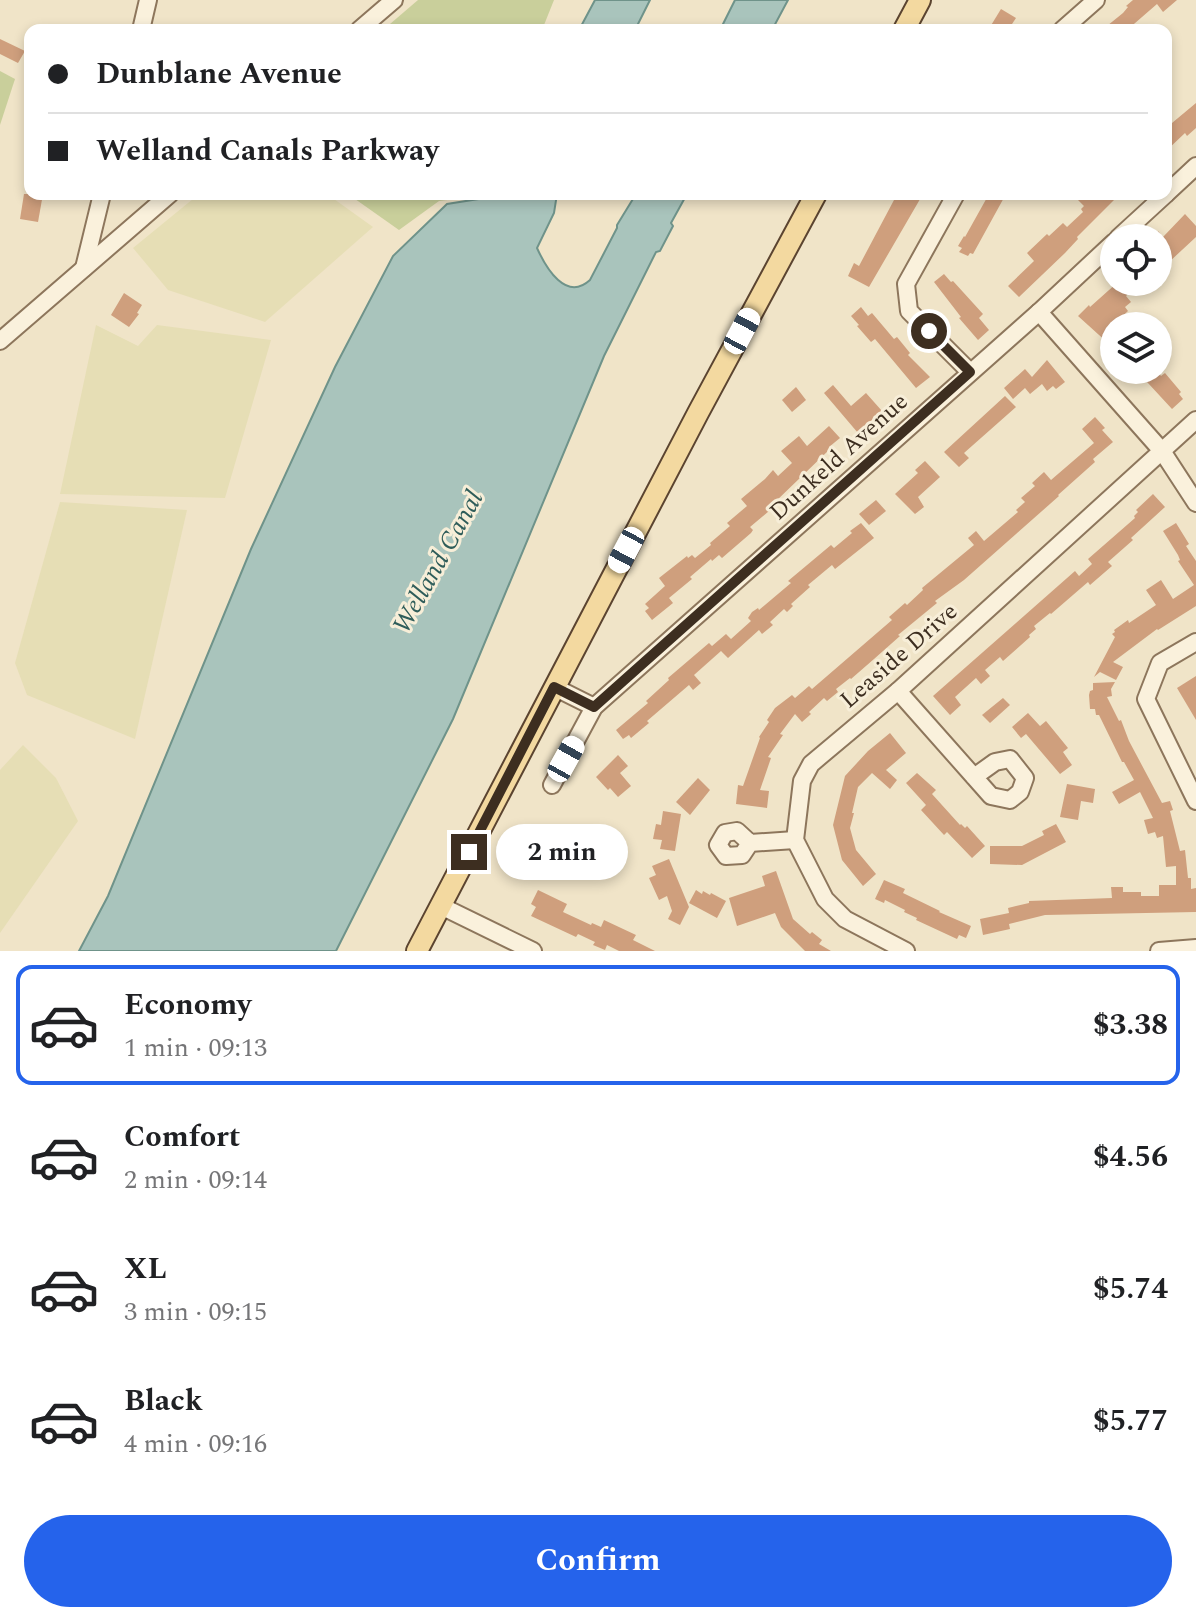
<!DOCTYPE html>
<meta charset="utf-8">
<style>
:root{--surface:#fff;--page:#f6f6f6;--text:#202124;--muted:#757577;--line:#e0e0e0;--accent:#2563eb}
body{margin:0;font-family:Spectral,serif;background:var(--page);color:var(--text);height:100vh;display:flex;flex-direction:column;font-size:30px;white-space:nowrap}
*{box-sizing:border-box;margin:0}
p{font-size:26px;color:var(--muted)}
.icon{flex:none;width:44px;height:44px;fill:none;stroke:currentColor;stroke-width:2;stroke-linecap:round;stroke-linejoin:round}
.map{position:relative;height:951px;overflow:hidden}
.details{display:flex;flex-direction:column;background:var(--surface);flex:1}
.details>*{flex:none}
.banner{position:absolute;left:24px;top:24px;width:1148px;height:176px;border-radius:16px;box-shadow:0 4px 12px #0003;display:grid;align-content:center;height:176px;padding:0 24px;background:var(--surface)}
.fabs{position:absolute;left:1100px;top:224px;display:grid;gap:16px}
.fabs a{display:grid;place-items:center;width:72px;height:72px;border-radius:50%;background:var(--surface);box-shadow:0 4px 12px #0003;font-size:40px}
.end{position:absolute;width:36px;height:36px;margin:-18px;border:10px solid #3d2e20;background:#fff;box-shadow:0 0 0 4px #fff}
.from{border-radius:50%}
.bubble{position:absolute;height:56px;border-radius:28px;background:var(--surface);box-shadow:0 4px 12px #0003;font-size:26px;font-weight:700;line-height:56px;text-align:center}
.car{position:absolute;width:24px;height:48px;margin:-24px -12px;border-radius:10px;box-shadow:0 0 6px 2px #0007;background:linear-gradient(#fff 24%,#345 0 40%,#fff 0 76%,#345 0 86%,#fff 0)}
.banner b{display:flex;align-items:center;gap:28px;height:76px;font-size:30px}
.banner b+b{border-top:2px solid var(--line)}
.banner i{width:20px;height:20px;background:var(--text)}
ul{padding:14px 0 0;list-style:none}
li{display:flex;align-items:center;gap:24px;height:120px;margin:0 16px 12px;padding:0 8px;border:4px solid transparent;border-radius:16px}
li div{flex:1}
li b{display:block;font-size:30px}
li em{font-style:normal;font-weight:700}
li.on{border-color:var(--accent)}
li>.icon{width:72px;height:72px;stroke-width:1.5}
.primary-button{display:flex;gap:16px;margin-top:auto;padding:16px 24px}
.primary-button a{flex:1;height:92px;border-radius:48px;background:var(--accent);color:#fff;font-size:32px;font-weight:700;line-height:92px;text-align:center}
.map>svg:first-child{display:block}
</style>
<div class="map">
<svg width="1196" height="951" viewBox="0 0 1196 951">
<rect width="100%" height="100%" fill="#f0e4c8"/>
<!-- farmland -->
<g fill="#e6deb5">
<path d="M199,194H327L373,227L265,322L168,290L133,248Z"/>
<path d="M96,325L138,346L157,325L271,340L225,498L60,494Z"/>
<path d="M60,502L187,510L135,739L27,695L15,663Z"/>
<path d="M23,745L56,778L78,821L0,933V770Z"/>
</g>
<!-- green -->
<g fill="#c9cf9b">
<path d="M418,0H554L542,30H383Z"/>
<path d="M0,71L15,79L0,125Z"/>
<path d="M348,194H482L481,196L439,201L399,230Z"/>
</g>
<!-- water -->
<g fill="#a9c4bc" stroke="#6f938a" stroke-width="2">
<path d="M595,0H650L635,30H579Z"/>
<path d="M735,0H788L772,30H720Z"/>
<path d="M493,194H557L554,213L537,248C546,268 566,302 590,280L617,228V225L636,194H687L671,223L673,226L660,251L656,252L604,356L453,719L336,951H79L108,896L251,549L335,367L393,256L447,204L491,197Z"/>
</g>
<!-- building -->
<g fill="#cf9f7d">
<path d="M1133,0H1177L1163,12L1157,4L1127,30H1102L1123,13L1128,7L1126,6Z"/>
<path d="M1001,9L1016,18L1008,30H997L990,27Z"/>
<path d="M0,39L25,51L18,63L0,54Z"/>
<path d="M1196,103V128L1187,136L1185,133L1166,151V128Z"/>
<path d="M24,194H43L38,222L20,219Z"/>
<path d="M883,194H923L869,287L848,276L854,263L859,266L894,200Z"/>
<path d="M989,194H1006L973,254L970,253L968,256L959,252L962,248L958,246L964,236L965,237Z"/>
<path d="M1084,194H1120L1077,237L1078,239L1065,253L1019,297L1008,286L1034,261L1027,253L1047,234L1049,236L1063,223L1067,227L1083,212L1081,209L1084,206L1078,200Z"/>
<path d="M1185,214L1196,226V237L1168,263L1158,253V231L1163,237Z"/>
<path d="M944,274L951,282L953,281L983,314L979,318L989,330L978,340L959,318L961,317L934,282Z"/>
<path d="M1118,282H1140L1126,296L1131,302L1125,307L1128,311L1114,324V363L1102,350L1109,344L1078,316L1089,305L1090,307Z"/>
<path d="M124,293L142,305L137,313L139,314L129,327L111,315Z"/>
<path d="M861,307L868,316L872,313L894,339L897,337L910,353L908,355L930,377L916,388L875,339L871,342L857,326L859,325L851,316Z"/>
<path d="M1047,360L1065,382L1056,389L1053,386L1047,391L1042,384L1030,394L1025,388L1013,399L1004,388L1025,369L1032,377Z"/>
<path d="M1136,370H1160L1158,372L1161,376L1165,373L1181,392L1179,394L1183,399L1172,409Z"/>
<path d="M833,385L851,406L866,393L882,411L858,433L824,393Z"/>
<path d="M796,387L806,400L792,412L782,400Z"/>
<path d="M1005,396L1016,407L964,453L969,458L959,467L944,452Z"/>
<path d="M1095,417L1105,428L1102,430L1113,442L1093,459L1095,462L1058,495L1059,496L964,580L935,601L937,603L898,635L900,636L874,659L851,679L850,678L836,689L838,692L827,701L824,698L809,712L811,714L802,722L795,714L780,734L783,735L768,757L771,758L760,790L769,791L767,808L736,804L738,785L743,786L760,738L759,737L769,722L767,720L775,708L792,695L795,698L809,686L812,689L892,620L889,617L905,603L907,605L923,590L922,588L974,545L968,538L976,531L984,541L1018,512L1016,510L1025,502L1021,498L1035,486L1032,483L1044,472L1051,480L1094,443L1082,429Z"/>
<path d="M829,426L840,438L829,447L830,449L773,504L775,506L750,527L753,530L751,533L722,558L719,555L712,561L711,559L690,577L692,579L669,598L673,603L652,620L645,611L649,608L645,604L665,586L659,578L687,556L688,558L692,555L695,558L711,545L710,543L730,526L727,523L747,506L741,499L765,479L773,470L778,476L792,463L781,451L799,436L807,446Z"/>
<path d="M925,461L940,477L918,497L924,507L915,514L895,494L918,473L915,470Z"/>
<path d="M1153,494L1165,507L1131,538L1133,540L1108,562L1112,566L1090,585L1088,582L1051,614L1050,613L1034,626L1036,629L1029,635L1030,637L1003,661L1000,657L985,670L990,676L981,684L976,678L955,697L961,705L950,715L933,696L1075,571L1079,576L1092,564L1088,559L1135,518L1134,516L1138,512L1136,510Z"/>
<path d="M876,500L886,511L869,525L859,514Z"/>
<path d="M861,523L874,538L835,569L832,565L808,585L810,587L791,604L793,606L787,612L784,609L770,622L773,625L762,634L759,630L728,658L721,651L694,675L701,683L693,690L689,685L647,721L649,723L631,738L629,735L623,739L616,730L648,703L646,701L669,680L668,678L709,643L712,646L726,634L731,639L751,621L748,618L752,612L758,608L759,610L791,583L788,581L831,545L834,548L852,533L850,531Z"/>
<path d="M1176,523L1189,544L1186,546L1196,561V606L1158,630L1157,629L1113,662L1123,667L1116,680L1100,672L1094,677L1115,637L1112,634L1115,632L1114,630L1128,620L1129,623L1156,605L1146,590L1161,580L1173,599L1194,585L1178,561L1180,560L1178,555L1163,531Z"/>
<path d="M1196,676V720L1177,688Z"/>
<path d="M1115,682L1111,689L1112,696L1107,697L1119,721L1121,720L1129,741L1162,803L1170,801L1173,810L1170,811L1180,851L1185,850L1188,878H1191V889L1196,888V912L1045,915L1009,924L1010,929L983,935L980,919L1009,913L1008,908L1029,903V901L1112,898L1111,887H1123V892H1141V896H1159V885H1176V866L1166,867L1163,836L1157,838L1155,832L1148,834L1144,820L1153,818L1140,792L1119,804L1112,792L1134,780L1124,762H1122L1099,715H1096L1095,709H1090L1089,695L1090,691L1093,690V683Z"/>
<path d="M1003,698L1010,705L990,723L982,715Z"/>
<path d="M1028,713L1040,726L1046,721L1068,748L1063,752L1072,765L1060,774L1026,734L1021,738L1012,727Z"/>
<path d="M890,733L906,753L886,770L897,780L890,789L872,773L858,787L852,813H854L850,828L856,850L876,874L863,886L842,860L833,825L845,776L868,751Z"/>
<path d="M618,755L628,766L620,773L631,786L618,797L610,788L608,790L596,777Z"/>
<path d="M917,773L936,790L932,794L960,825L961,824L965,828L967,826L985,846L972,858L947,832L944,835L921,810L926,805L906,783Z"/>
<path d="M698,778L710,790L690,815L676,802Z"/>
<path d="M1067,784L1095,789L1093,803L1081,801L1078,820L1060,817Z"/>
<path d="M663,811L681,814L675,851L660,849L662,840L653,839L656,824L661,825Z"/>
<path d="M1056,824L1066,842L1022,865L990,864V846H1022L1044,835L1042,831Z"/>
<path d="M669,859L689,907L680,925L668,919L672,911L667,896L659,900L649,878L656,875L652,866Z"/>
<path d="M776,871L793,919L810,934L812,932L822,940L819,944L831,951H805L781,927L775,913L737,926L729,898L765,886L762,876Z"/>
<path d="M884,880L905,889L903,893L940,911L939,912L971,926L966,938L959,935L957,939L916,920L917,918L904,912L905,910L885,900L884,903L875,899Z"/>
<path d="M538,890L567,904L563,912L591,925L592,923L601,927L604,920L636,935L633,940L655,951H619L607,945L605,950L593,945L595,942L578,934L576,937L531,916L536,907L531,904Z"/>
<path d="M696,890L702,894L703,891L710,895L711,893L726,901L717,918L689,903Z"/>
</g>
<g fill="none" stroke-linecap="round" stroke-linejoin="round">
<!-- minor casing -->
<g stroke="#8d765c" stroke-width="20">
<g id="minor">
<path d="M141,30L148,0"/>
<path d="M359,30L394,0"/>
<path d="M1062,30L1096,0"/>
<path d="M956,194L906,284L909,311L970,372"/>
<path d="M1166,194L1196,166"/>
<path d="M1118,238L1166,194"/>
<path d="M84,268L102,194"/>
<path d="M1039,312L1162,451L1196,503"/>
<path d="M0,341L170,194"/>
<path d="M1196,642L1160,663L1146,699L1196,801"/>
<path d="M554,687L594,707"/>
<path d="M898,691L991,796L1010,800L1020,792L1025,778L1010,759L995,762L974,777"/>
<path d="M552,785L594,707L1039,312L1114,242"/>
<path d="M750,843L737,831L725,833L718,845L726,856L742,855L750,843L795,840"/>
<path d="M441,906L533,951"/>
<path d="M906,951L845,919L825,899L795,840L802,781L811,764L898,691L1196,420"/>
<path d="M1159,951L1196,948"/>
</g>
</g>
<!-- major casing -->
<g stroke="#5b4430" stroke-width="24">
<g id="major">
<path d="M904,30L920,0"/>
<path d="M417,951L698,413L816,194"/>
</g>
</g>
<!-- minor -->
<use href="#minor" stroke="#faf1dc" stroke-width="16"/>
<!-- major -->
<use href="#major" stroke="#f3d9a0" stroke-width="20"/>
</g>
<g fill="none" stroke-linecap="round" stroke-linejoin="round">
<!-- route -->
<path stroke="#3d2e20" stroke-width="10" d="M469,852L554,687L594,707L970,372L929,331"/>
</g>
<g text-anchor="middle" dominant-baseline="central" stroke-width="6" stroke-linejoin="round" paint-order="stroke">
<!-- street labels -->
<g font-size="24" fill="#3d2e20" stroke="#f7eed8">
<text transform="translate(839 457) rotate(-42)">Dunkeld Avenue</text>
<text transform="translate(899 656) rotate(-41)">Leaside Drive</text>
</g>
<!-- water labels -->
<g font-size="26" font-style="italic" fill="#2f5d5a" stroke="#f7eed8">
<text transform="translate(438 562) rotate(-61)">Welland Canal</text>
</g>
</g>
</svg>
<div class="fabs">
<a><svg class="icon" aria-label="locate" viewBox="0 0 24 24"><circle cx="12" cy="12" r="6"/><path d="M12 2v4M12 18v4M2 12h4M18 12h4"/></svg></a>
<a><svg class="icon" aria-label="layers" viewBox="0 0 24 24"><path d="M12 4l9 5-9 5-9-5zM3 14l9 5 9-5"/></svg></a>
</div>
<i class="end from" style="left:929px;top:331px"></i>
<i class="end" style="left:469px;top:852px"></i>
<div class="bubble" style="left:496px;top:824px;width:132px">2 min</div>
<i class="car" style="left:742px;top:331px;rotate:28deg"></i>
<i class="car" style="left:626px;top:550px;rotate:208deg"></i>
<i class="car" style="left:566px;top:759px;rotate:29deg"></i>
<div class="banner">
<b><i class="from"></i>Dunblane Avenue</b>
<b><i></i>Welland Canals Parkway</b>
</div>
</div>
<section class="details">
<ul>
<li class="on"><svg class="icon" aria-label="car" viewBox="0 0 24 24"><path d="M5 17H2v-5l4-1 3-4h7l3 4 3 1v5h-3M9 17h6M6 11h13"/><circle cx="7" cy="17" r="2"/><circle cx="17" cy="17" r="2"/></svg><div><b>Economy</b><p>1 min · 09:13</p></div><em>$3.38</em></li>
<li><svg class="icon" aria-label="car" viewBox="0 0 24 24"><path d="M5 17H2v-5l4-1 3-4h7l3 4 3 1v5h-3M9 17h6M6 11h13"/><circle cx="7" cy="17" r="2"/><circle cx="17" cy="17" r="2"/></svg><div><b>Comfort</b><p>2 min · 09:14</p></div><em>$4.56</em></li>
<li><svg class="icon" aria-label="car" viewBox="0 0 24 24"><path d="M5 17H2v-5l4-1 3-4h7l3 4 3 1v5h-3M9 17h6M6 11h13"/><circle cx="7" cy="17" r="2"/><circle cx="17" cy="17" r="2"/></svg><div><b>XL</b><p>3 min · 09:15</p></div><em>$5.74</em></li>
<li><svg class="icon" aria-label="car" viewBox="0 0 24 24"><path d="M5 17H2v-5l4-1 3-4h7l3 4 3 1v5h-3M9 17h6M6 11h13"/><circle cx="7" cy="17" r="2"/><circle cx="17" cy="17" r="2"/></svg><div><b>Black</b><p>4 min · 09:16</p></div><em>$5.77</em></li>
</ul>
<div class="primary-button"><a>Confirm</a></div>
</section>
